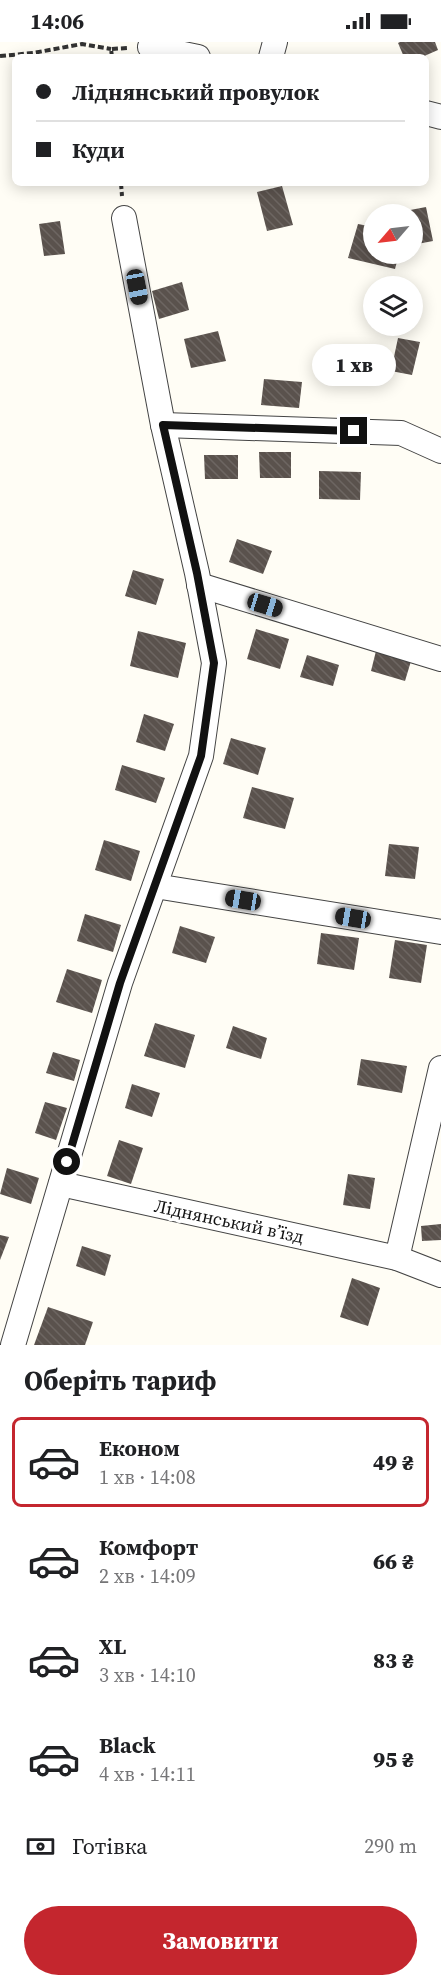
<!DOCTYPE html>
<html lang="uk">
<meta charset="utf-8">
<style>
:root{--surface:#fff;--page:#f6f6f6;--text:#202124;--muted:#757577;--line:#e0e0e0;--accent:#c4262e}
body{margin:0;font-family:"Source Serif 4",serif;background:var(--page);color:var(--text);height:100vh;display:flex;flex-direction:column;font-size:22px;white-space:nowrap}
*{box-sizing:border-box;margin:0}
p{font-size:20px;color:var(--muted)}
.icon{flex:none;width:33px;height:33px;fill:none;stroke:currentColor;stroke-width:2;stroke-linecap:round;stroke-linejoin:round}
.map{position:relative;height:1303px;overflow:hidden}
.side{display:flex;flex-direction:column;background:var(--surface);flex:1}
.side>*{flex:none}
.top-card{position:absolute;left:12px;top:12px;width:417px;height:132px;border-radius:9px;box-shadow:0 3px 15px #0003;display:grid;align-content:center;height:132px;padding:0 24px;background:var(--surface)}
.needle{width:39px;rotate:242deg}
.controls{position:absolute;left:363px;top:162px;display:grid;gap:12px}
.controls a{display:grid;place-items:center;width:60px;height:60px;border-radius:50%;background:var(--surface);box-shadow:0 3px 15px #0003;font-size:30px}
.end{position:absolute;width:27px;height:27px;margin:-14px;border:8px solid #111;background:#fff;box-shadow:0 0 0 3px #fff}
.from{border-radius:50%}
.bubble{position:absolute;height:42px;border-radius:21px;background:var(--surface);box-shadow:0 3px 15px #0003;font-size:20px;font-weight:800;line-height:42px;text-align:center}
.car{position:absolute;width:18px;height:36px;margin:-18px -9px;border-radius:8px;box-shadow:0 0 4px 2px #0007;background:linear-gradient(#222 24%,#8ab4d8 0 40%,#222 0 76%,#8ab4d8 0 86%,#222 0)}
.top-card b{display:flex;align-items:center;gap:21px;height:57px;font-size:22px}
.top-card b+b{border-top:2px solid var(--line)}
.top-card i{width:15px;height:15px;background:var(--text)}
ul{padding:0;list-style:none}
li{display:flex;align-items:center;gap:18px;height:90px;margin:0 12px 9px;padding:0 12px;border:3px solid transparent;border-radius:9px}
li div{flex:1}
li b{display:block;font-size:22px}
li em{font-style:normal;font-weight:800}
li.on{border-color:var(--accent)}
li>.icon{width:54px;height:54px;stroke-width:1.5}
h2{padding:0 24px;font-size:27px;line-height:72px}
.pay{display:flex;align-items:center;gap:15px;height:66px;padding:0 24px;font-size:22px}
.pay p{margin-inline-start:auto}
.button{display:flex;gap:12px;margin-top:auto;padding:12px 24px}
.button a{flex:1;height:69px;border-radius:36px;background:var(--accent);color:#fff;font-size:24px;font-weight:800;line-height:69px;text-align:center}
.status{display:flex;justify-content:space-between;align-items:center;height:42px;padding:0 30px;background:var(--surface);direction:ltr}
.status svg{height:16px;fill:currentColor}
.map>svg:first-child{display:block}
</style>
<div class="status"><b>14:06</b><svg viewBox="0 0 49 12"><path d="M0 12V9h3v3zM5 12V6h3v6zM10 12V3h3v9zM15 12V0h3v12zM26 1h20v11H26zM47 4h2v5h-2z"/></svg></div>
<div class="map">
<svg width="441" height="1303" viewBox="0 0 441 1303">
<defs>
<pattern id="building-back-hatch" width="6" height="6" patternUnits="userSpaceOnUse" patternTransform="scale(1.5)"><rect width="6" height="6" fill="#5a524d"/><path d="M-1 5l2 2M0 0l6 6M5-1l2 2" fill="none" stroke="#6d6662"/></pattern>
</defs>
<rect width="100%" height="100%" fill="#fffdf5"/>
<!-- building -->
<g fill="url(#building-back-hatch)">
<path d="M400,0H435L438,8L422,15H404L398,1Z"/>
<path d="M282,144L293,183L267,189L257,150Z"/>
<path d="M426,165L433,199L412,203V172H406L405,169Z"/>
<path d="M60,179L65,212L44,214L39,182Z"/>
<path d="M358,182L374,185V212H399L395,227L348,216Z"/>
<path d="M182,240L189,268L159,277L152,249Z"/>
<path d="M218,289L226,319L191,326L184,297Z"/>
<path d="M398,296L420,300L412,333L391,329Z"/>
<path d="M264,337L302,340L299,366L261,363Z"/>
<path d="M259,410H291V436H260Z"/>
<path d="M204,413H238V437H205Z"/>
<path d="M319,429L361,430L360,458L319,457Z"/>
<path d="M237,497L272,509L263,532L229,520Z"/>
<path d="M133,528L164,537L156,563L125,554Z"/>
<path d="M256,587L289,597L280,627L247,617Z"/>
<path d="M138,589L186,601L178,636L130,624Z"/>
<path d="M376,609L411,619L405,639L371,629Z"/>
<path d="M307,613L339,623L333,644L300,635Z"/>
<path d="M144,672L174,682L165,709L136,700Z"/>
<path d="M231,696L266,706L258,733L223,722Z"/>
<path d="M122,723L165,736L156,761L115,748Z"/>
<path d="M252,745L294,756L285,787L243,776Z"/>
<path d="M104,798L140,809L131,839L95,828Z"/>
<path d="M389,802L419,805L415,837L385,834Z"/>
<path d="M85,872L121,883L113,910L77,899Z"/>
<path d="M180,884L215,895L206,921L172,911Z"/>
<path d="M321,891L359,896L354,928L317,922Z"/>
<path d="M395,898L427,903L421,941L389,936Z"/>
<path d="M67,927L102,938L92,971L56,960Z"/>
<path d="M155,981L195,993L185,1026L144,1014Z"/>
<path d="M233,984L267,996L261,1017L226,1006Z"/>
<path d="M53,1010L80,1018L74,1039L46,1031Z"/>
<path d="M361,1017L407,1024L402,1051L357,1043Z"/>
<path d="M132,1042L160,1051L152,1075L125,1066Z"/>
<path d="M45,1060L67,1066L56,1098L35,1091Z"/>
<path d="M119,1098L143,1106L131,1142L107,1134Z"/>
<path d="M7,1126L39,1136L31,1162L0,1152Z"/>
<path d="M348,1132L375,1136L370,1167L343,1163Z"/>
<path d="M441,1182V1198L422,1199L421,1184Z"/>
<path d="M0,1193L9,1195L0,1218Z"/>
<path d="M82,1204L111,1213L105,1234L76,1224Z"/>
<path d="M352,1236L380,1246L368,1284L340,1275Z"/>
<path d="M48,1265L93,1280L85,1303H34Z"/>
</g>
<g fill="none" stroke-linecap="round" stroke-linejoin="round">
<!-- minor casing -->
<g stroke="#444" stroke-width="26">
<g id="minor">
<path d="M150,5L198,15"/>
<path d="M271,15L275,0"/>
<path d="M426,71L441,75"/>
<path d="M163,383L401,391L441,409"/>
<path d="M199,543L441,617"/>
<path d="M155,844L441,890"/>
<path d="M61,1142L397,1216L441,1233"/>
<path d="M397,1216L441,1026"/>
<path d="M13,1303L120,941L201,714L214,621L197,531L163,383L124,176"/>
</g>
</g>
<!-- path -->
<g stroke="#333" stroke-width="4" stroke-dasharray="6 3" stroke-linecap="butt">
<path d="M0,14L33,11L82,2L111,7"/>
<path d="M112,15L111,7L129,6"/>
<path d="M121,141L122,154"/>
</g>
<!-- minor -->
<use href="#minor" stroke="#fff" stroke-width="24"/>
</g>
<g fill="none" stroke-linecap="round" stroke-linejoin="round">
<!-- route -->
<path stroke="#111" stroke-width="8" d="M67,1120L120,941L201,714L214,621L197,531L163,383L354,389"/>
</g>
<g text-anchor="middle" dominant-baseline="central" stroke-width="6" stroke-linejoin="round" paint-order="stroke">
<!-- street labels -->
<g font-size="18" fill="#111" stroke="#fff">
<text transform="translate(229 1179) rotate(12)">Ліднянський в’їзд</text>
</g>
</g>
</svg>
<div class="controls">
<a><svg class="needle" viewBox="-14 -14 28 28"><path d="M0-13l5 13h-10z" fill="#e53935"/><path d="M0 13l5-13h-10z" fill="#757577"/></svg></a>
<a><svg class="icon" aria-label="layers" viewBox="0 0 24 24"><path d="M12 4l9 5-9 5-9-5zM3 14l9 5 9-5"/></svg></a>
</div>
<i class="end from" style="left:67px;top:1120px"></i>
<i class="end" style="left:354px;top:389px"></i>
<div class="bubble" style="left:312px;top:302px;width:84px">1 хв</div>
<i class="car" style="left:137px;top:245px;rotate:169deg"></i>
<i class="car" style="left:265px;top:563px;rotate:107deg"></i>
<i class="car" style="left:243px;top:858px;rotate:279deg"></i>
<i class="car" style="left:353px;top:876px;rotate:279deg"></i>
<div class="top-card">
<b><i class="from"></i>Ліднянський провулок</b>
<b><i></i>Куди</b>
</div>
</div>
<section class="side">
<h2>Оберіть тариф</h2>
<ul>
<li class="on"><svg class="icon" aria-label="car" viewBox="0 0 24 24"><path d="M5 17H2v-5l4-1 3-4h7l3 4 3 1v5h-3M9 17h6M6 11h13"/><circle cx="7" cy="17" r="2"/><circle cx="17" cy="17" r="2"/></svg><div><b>Економ</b><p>1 хв · 14:08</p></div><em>49 ₴</em></li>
<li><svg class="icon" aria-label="car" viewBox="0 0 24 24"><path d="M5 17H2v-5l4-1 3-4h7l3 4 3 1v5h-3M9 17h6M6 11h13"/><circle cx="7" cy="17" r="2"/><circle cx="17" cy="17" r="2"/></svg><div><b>Комфорт</b><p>2 хв · 14:09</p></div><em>66 ₴</em></li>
<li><svg class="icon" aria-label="car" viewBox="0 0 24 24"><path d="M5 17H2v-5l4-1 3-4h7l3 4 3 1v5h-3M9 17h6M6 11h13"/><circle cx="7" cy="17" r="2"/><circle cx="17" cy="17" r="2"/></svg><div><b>XL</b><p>3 хв · 14:10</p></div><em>83 ₴</em></li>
<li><svg class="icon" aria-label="car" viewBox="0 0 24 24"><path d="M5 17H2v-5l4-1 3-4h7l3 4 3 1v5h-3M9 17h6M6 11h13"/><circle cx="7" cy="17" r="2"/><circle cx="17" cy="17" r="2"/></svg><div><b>Black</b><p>4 хв · 14:11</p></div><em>95 ₴</em></li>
</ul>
<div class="pay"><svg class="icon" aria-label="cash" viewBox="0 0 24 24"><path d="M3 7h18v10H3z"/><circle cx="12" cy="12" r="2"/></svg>Готівка<p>290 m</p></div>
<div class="button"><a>Замовити</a></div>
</section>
